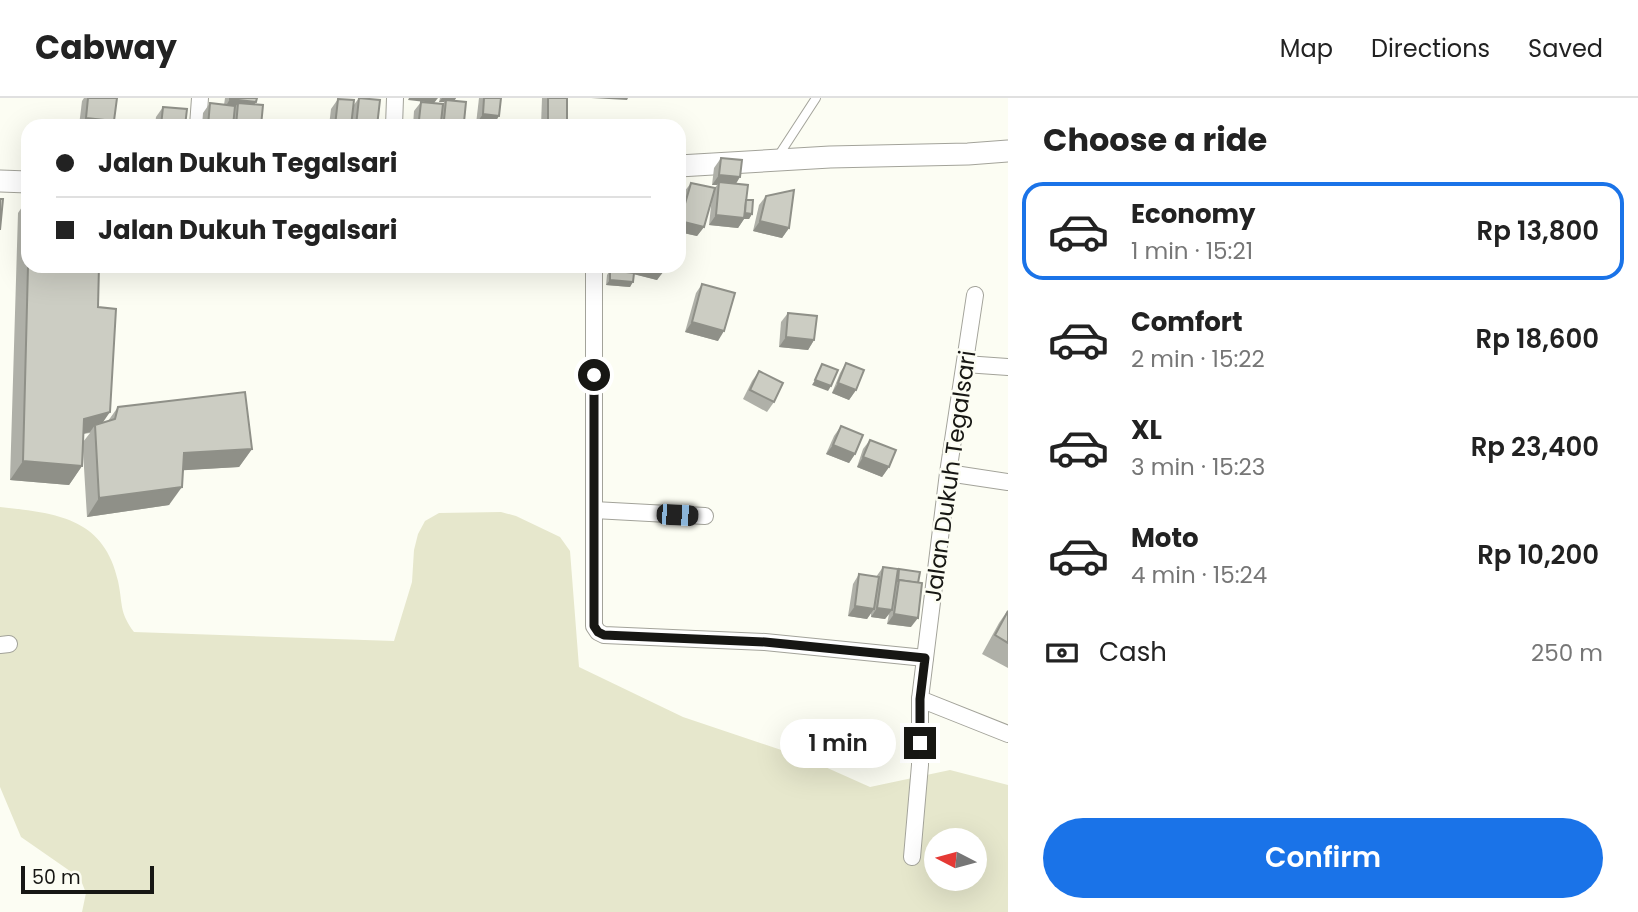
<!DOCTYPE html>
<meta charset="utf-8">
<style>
:root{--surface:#fff;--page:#f6f6f6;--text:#222;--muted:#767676;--line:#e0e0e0;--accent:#1a73e8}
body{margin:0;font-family:Poppins,sans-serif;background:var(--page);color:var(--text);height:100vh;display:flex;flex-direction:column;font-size:26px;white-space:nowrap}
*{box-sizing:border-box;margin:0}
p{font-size:23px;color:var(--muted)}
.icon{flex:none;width:38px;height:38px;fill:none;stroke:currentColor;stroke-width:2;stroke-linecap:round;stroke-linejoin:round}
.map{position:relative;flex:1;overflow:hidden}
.drawer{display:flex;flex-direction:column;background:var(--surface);width:630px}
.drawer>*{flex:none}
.guide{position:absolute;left:21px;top:21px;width:665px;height:154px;border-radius:21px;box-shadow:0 7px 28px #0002;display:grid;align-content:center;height:154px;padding:0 35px;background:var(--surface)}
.needle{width:46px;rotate:276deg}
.tools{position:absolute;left:924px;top:730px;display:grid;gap:14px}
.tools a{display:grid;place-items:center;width:63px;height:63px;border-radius:50%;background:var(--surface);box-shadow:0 7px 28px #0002;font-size:35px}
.scale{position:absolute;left:21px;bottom:18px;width:133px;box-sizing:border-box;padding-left:7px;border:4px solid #171714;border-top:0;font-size:19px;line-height:24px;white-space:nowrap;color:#171714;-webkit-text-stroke:5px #fcfdf3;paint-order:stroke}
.end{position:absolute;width:32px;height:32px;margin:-16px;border:9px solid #171714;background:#fff;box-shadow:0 0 0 4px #fff}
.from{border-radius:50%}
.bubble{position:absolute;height:49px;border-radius:24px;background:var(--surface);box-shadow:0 7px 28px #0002;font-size:23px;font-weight:600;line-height:49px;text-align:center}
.car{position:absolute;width:21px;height:42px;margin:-21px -10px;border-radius:9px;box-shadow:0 0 5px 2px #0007;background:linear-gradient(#222 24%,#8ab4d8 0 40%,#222 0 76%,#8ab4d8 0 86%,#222 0)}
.guide b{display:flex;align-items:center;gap:24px;height:66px;font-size:26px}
.guide b+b{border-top:2px solid var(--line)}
.guide i{width:18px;height:18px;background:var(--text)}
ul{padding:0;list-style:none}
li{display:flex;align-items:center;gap:21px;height:98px;margin:0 14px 10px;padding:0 21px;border:4px solid transparent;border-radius:21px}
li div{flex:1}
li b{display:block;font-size:26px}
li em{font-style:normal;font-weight:600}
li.current{border-color:var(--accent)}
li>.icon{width:63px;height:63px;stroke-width:1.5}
h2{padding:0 35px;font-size:32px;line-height:84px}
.pay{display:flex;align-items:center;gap:18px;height:77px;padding:0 35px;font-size:26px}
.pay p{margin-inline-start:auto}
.cta{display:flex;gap:14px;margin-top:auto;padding:14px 35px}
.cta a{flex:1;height:80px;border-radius:42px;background:var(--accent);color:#fff;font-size:28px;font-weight:600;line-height:80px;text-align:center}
header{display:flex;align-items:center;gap:42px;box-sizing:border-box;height:98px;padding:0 35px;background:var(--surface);border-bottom:2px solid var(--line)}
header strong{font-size:33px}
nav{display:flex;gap:38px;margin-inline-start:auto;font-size:24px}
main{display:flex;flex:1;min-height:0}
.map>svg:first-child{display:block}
</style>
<header>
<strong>Cabway</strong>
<nav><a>Map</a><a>Directions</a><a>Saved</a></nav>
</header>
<main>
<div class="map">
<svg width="1008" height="814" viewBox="0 0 1008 814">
<rect width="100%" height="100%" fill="#fcfdf3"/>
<!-- green -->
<path fill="#e6e7cc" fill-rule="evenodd" d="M0,409C55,415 104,419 118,483C123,506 119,514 134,534L394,543L412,484L414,452L418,436L425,423L439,415L501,414L516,418L560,439L570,453L579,569L683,619L805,660L870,689L950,672L1008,687V814H82L86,795L80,780L21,739L0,689ZM936,742H975V780H936Z"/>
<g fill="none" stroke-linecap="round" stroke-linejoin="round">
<!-- lane casing -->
<g stroke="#a3a39a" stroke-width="10">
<path id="lane" d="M777,60L816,0"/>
</g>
<!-- street casing -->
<g stroke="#a3a39a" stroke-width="18">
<g id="street">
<path d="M198,28L200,0"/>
<path d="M394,28L395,0"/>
<path d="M594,168V528L598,534L604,537L765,544L925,560"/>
<path d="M965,266L1008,269"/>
<path d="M948,375L1008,384"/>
<path d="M594,412L705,418"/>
<path d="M0,547L9,546"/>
<path d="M920,601L1008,636"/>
<path d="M912,759L920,667V601L948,375L975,197"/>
</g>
</g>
<!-- secondary casing -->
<g stroke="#a3a39a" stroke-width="23">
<g id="secondary">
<path d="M679,68L830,59L968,56L1008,53"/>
<path d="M0,83L28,84"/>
</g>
</g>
<!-- lane -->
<use href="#lane" stroke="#fff" stroke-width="8"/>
<!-- street -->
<use href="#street" stroke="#fff" stroke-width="16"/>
<!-- secondary -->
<use href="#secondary" stroke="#fff" stroke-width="21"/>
</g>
<!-- wall -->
<g fill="#afb0a8" fill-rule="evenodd">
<path d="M84,0H117L111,28H79L82,3Z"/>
<path d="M225,0H257L256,4L254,7L261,28H202L203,15L210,5L224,7Z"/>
<path d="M359,0L377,28H329L331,11L338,1L353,8Z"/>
<path d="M440,0H456L454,3L464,24L461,28H403L404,27L413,28L414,13L421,4L443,7L444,4H439Z"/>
<path d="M479,0H501L499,18L493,27L476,26Z"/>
<path d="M542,0H567V23L563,28H541Z"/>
<path d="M163,9L185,28H155L156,19Z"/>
<path d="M721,60L746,102L752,116L749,121H744L738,130L709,127L712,99L704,129L697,138L679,134V113L684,94L691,85L714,91L717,87H712L714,70Z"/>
<path d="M766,98L789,130L782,140L753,133L759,107Z"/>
<path d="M28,100V168L98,209L103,325L108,323L118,309L252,351L239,369L183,372L169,407L87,419L83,353L82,368L69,387L10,382L18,115ZM90,335L83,344V336Z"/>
<path d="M626,168H665L657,182L634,176L630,189L606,187L607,177L610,172L625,174Z"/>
<path d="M702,186L718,243L685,234L696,195Z"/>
<path d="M788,215L814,242L808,252L779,249L781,224Z"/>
<path d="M846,265L856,292L849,302L832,295L840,275Z"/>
<path d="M759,273L774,304L767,314L743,301L752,283Z"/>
<path d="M841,328L855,356L849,365L826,356L834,338Z"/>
<path d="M870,342L889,369L882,379L857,369L863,351Z"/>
<path d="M883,469L897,474L899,471L911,529L887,526L889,516L885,521L871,519V515L867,521L848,518L853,486L859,476L876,479Z"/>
<path d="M1008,512V570L982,556L999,525Z"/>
</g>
<!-- shaded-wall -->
<g fill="#8f9088">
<path d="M409,0H438L434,5L408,2Z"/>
<path d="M442,0H456L453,5L446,2L444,4H439Z"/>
<path d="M591,0H628L627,2Z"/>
<path d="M230,1L256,4L249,13L238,5L233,12L224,11Z"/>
<path d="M483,16L499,18L493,27L476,26Z"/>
<path d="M86,20L114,23L111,28H80Z"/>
<path d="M419,22L441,24L438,28H415Z"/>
<path d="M444,22L464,24L461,28H442L443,26L441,28H439Z"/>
<path d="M548,23H567L563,28H544Z"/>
<path d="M719,77L740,79L734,89L719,84L717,87H712Z"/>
<path d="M744,115L752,116L749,121H744L738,130L709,127L716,117Z"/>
<path d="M680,123L704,129L697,138L679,134V125Z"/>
<path d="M760,123L789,130L782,140L753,133Z"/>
<path d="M611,168H624L622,171L611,169Z"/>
<path d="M629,168H645L664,173L657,182L625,174Z"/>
<path d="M610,182L633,184L630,189L606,187Z"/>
<path d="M692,224L724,233L718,243L685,234Z"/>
<path d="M786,239L814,242L808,252L779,249Z"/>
<path d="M815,282L831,288L828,293L812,287Z"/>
<path d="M838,285L856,292L849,302L832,295Z"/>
<path d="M110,314L97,333L95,327L90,334L71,339L84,321Z"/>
<path d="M833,347L855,356L849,365L826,356Z"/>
<path d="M252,351L239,369L171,373L184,355Z"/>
<path d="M863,359L889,369L882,379L857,369Z"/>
<path d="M23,363L82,368L69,387L10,382Z"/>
<path d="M182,389L169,407L87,419L99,400Z"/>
<path d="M855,508L874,511L867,521L848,518Z"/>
<path d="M877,510L892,512L885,521L871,519Z"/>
<path d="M894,516L918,520L911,529L887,526Z"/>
</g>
<!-- building -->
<g fill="#cccdc3" stroke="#8f9088" stroke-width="2">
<path d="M88,0H117L114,23L86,20Z"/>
<path d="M230,0H257L256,4L230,1Z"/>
<path d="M359,0L380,2L377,28H356Z"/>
<path d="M484,0H501L499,18L483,16Z"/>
<rect x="548" y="0" width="19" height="23"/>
<path d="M338,1L354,2L351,28H335Z"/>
<path d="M446,2L466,4L464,24L444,22Z"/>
<path d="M421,4L443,6L441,24L419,22Z"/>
<path d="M210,5L235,8L233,28H208Z"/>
<path d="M238,5L263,7L261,28H236Z"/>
<path d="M163,9L187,11L185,28H161Z"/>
<path d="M721,60L742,62L740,79L719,77Z"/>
<path d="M719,84L748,87L744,120L716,117Z"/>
<path d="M691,85L715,90L704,129L680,123Z"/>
<path d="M794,92L789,130L760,123L766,98Z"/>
<path d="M0,101H3L0,132Z"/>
<path d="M746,102H753L752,116L745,115Z"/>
<path d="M28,168H99L98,209L116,211L110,314L84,321L82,368L23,363Z"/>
<path d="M645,168H665L664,173Z"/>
<path d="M610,172L634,175L633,184L610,182Z"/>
<path d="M702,186L735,195L724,233L692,224Z"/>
<path d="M788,215L817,218L814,242L786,239Z"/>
<path d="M846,265L864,272L856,292L838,285Z"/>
<path d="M822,266L838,272L831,288L815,282Z"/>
<path d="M759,273L783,285L774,304L750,292Z"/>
<path d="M245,294L252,351L184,355L182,389L99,400L95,327L115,321L118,309Z"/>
<path d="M841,328L863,337L855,356L833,347Z"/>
<path d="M870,342L896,352L889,369L863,359Z"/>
<path d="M883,469L898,471L892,512L877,510Z"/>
<path d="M899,471L920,474L918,485L899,482V484L898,483Z"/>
<path d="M859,476L879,479L874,511L855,508Z"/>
<path d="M899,482L922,485L918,520L894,516Z"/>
<path d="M1008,513V545L995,537Z"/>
</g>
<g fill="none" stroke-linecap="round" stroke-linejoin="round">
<!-- route -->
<path stroke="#171714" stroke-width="9" d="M594,277V528L598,534L604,537L765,544L925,560L920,601V645"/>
</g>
<g text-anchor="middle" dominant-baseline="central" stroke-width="5" stroke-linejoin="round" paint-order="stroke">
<!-- street labels -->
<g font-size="23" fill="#171714" stroke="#fcfdf3">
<text transform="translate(950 378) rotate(-82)">Jalan Dukuh Tegalsari</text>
</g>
</g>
</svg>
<div class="tools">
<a><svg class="needle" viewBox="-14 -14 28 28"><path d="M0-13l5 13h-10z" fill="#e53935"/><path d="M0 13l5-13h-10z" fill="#767676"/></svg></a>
</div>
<div class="scale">50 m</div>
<i class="end from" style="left:594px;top:277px"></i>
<i class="end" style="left:920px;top:645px"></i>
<div class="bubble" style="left:780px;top:621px;width:116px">1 min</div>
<i class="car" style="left:677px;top:417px;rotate:93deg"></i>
<div class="guide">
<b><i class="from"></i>Jalan Dukuh Tegalsari</b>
<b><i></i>Jalan Dukuh Tegalsari</b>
</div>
</div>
<section class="drawer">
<h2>Choose a ride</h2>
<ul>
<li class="current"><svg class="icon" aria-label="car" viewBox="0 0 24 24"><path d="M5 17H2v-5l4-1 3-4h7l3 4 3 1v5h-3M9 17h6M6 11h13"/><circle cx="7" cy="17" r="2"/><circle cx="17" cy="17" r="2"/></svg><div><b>Economy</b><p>1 min · 15:21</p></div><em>Rp 13,800</em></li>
<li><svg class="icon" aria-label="car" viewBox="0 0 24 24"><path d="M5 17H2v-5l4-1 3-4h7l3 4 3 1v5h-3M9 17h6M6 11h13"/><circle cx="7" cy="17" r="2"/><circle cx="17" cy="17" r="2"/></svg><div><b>Comfort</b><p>2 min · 15:22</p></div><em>Rp 18,600</em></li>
<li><svg class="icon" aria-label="car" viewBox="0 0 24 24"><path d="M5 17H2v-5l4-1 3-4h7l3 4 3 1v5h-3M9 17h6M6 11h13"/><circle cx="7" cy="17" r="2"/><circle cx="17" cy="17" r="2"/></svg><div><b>XL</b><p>3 min · 15:23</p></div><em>Rp 23,400</em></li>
<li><svg class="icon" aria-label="car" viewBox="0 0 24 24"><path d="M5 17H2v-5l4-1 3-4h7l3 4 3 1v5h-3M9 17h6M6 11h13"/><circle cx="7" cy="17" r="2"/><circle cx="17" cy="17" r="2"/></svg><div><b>Moto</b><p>4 min · 15:24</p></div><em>Rp 10,200</em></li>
</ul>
<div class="pay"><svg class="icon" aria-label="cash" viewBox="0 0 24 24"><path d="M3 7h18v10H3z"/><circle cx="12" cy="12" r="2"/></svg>Cash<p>250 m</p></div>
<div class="cta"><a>Confirm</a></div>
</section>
</main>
